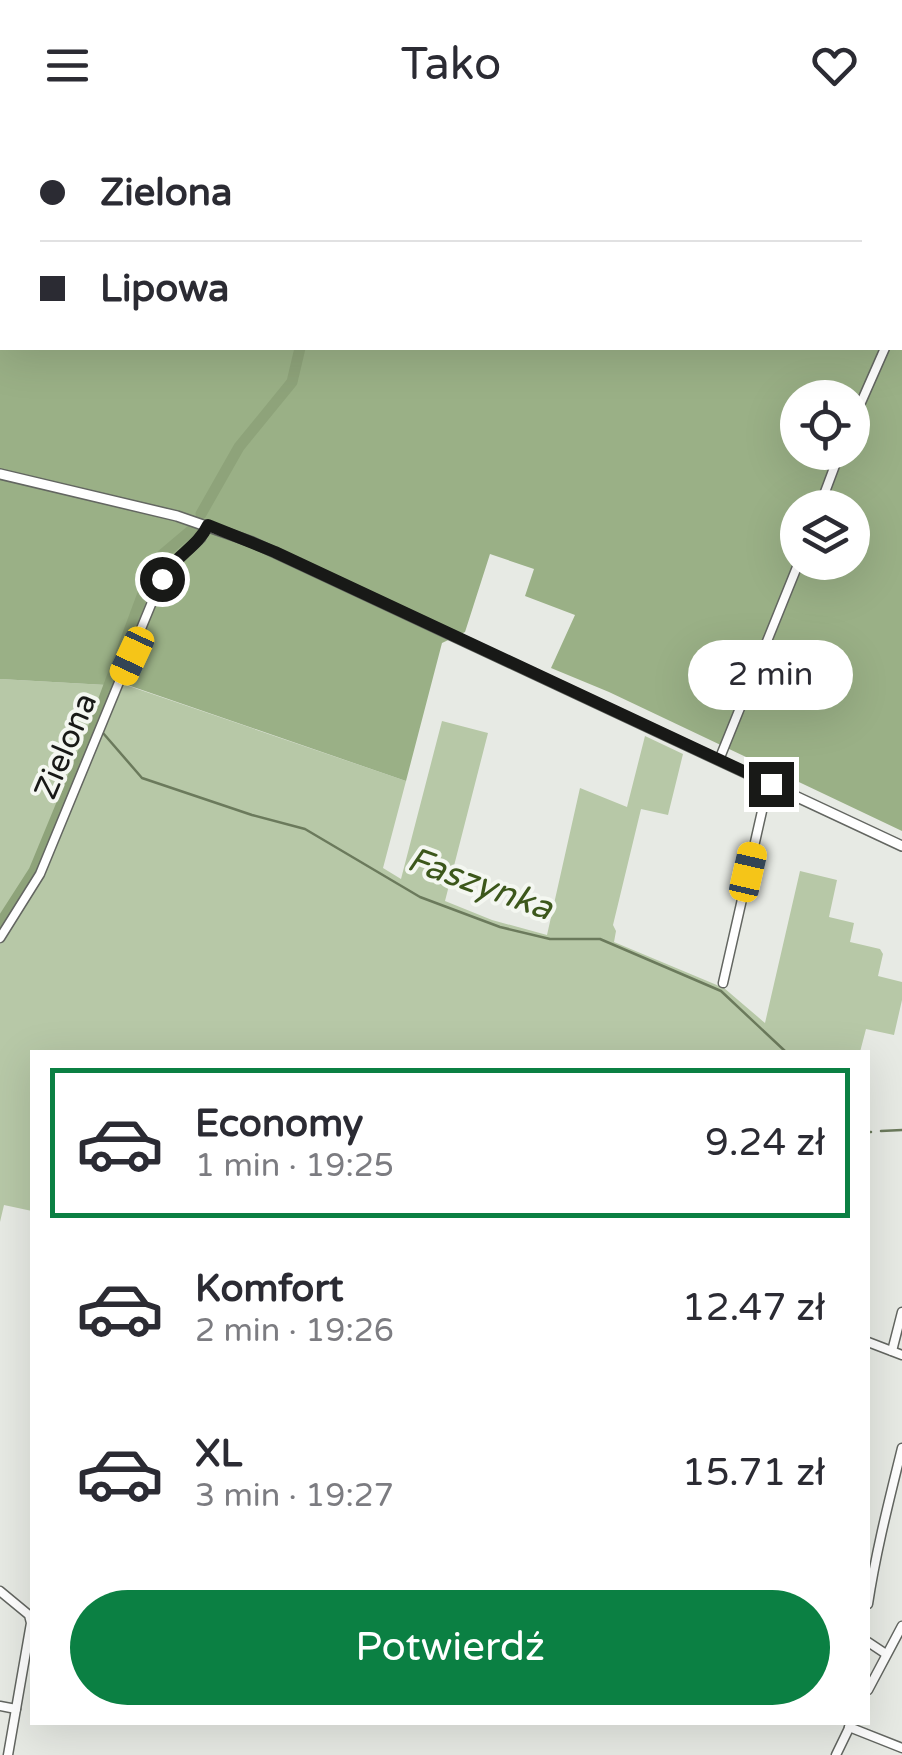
<!DOCTYPE html>
<html lang="pl">
<meta charset="utf-8">
<style>
:root{--surface:#fff;--page:#f7f7f7;--text:#2b2b33;--muted:#7c7c81;--line:#e1e1e2;--accent:#0b8043}
body{margin:0;font-family:"Varela Round",sans-serif;background:var(--page);color:var(--text);height:100vh;display:flex;flex-direction:column;font-size:38px;white-space:nowrap}
*{box-sizing:border-box;margin:0}
p{font-size:32px;color:var(--muted)}
.icon{flex:none;width:55px;height:55px;fill:none;stroke:currentColor;stroke-width:2;stroke-linecap:round;stroke-linejoin:round}
.map{position:relative;flex:1;overflow:hidden}
.sheet{position:absolute;left:30px;top:920px;width:840px;height:675px;display:flex;flex-direction:column;background:var(--surface);border-radius:0px;box-shadow:0 10px 40px #0002}
.sheet>*{flex:none}
.guide{position:absolute;left:0px;top:0px;width:902px;height:220px;box-shadow:0 10px 40px #0002;display:grid;align-content:center;height:220px;padding:0 40px;background:var(--surface)}
.controls{position:absolute;left:780px;top:250px;display:grid;gap:20px}
.controls a{display:grid;place-items:center;width:90px;height:90px;border-radius:50%;background:var(--surface);box-shadow:0 10px 40px #0002;font-size:50px}
.end{position:absolute;width:45px;height:45px;margin:-22px;border:12px solid #181917;background:#fff;box-shadow:0 0 0 5px #fff}
.from{border-radius:50%}
.bubble{position:absolute;height:70px;border-radius:35px;background:var(--surface);box-shadow:0 10px 40px #0002;font-size:32px;font-weight:600;line-height:70px;text-align:center}
.car{position:absolute;width:30px;height:60px;margin:-30px -15px;border-radius:12px;box-shadow:0 0 8px 2px #0007;background:linear-gradient(#f5c518 24%,#345 0 40%,#f5c518 0 76%,#345 0 86%,#f5c518 0)}
.guide b{display:flex;align-items:center;gap:35px;height:95px;font-size:38px}
.guide b+b{border-top:2px solid var(--line)}
.guide i{width:25px;height:25px;background:var(--text)}
ul{padding:18px 0 0;list-style:none}
li{display:flex;align-items:center;gap:30px;height:150px;margin:0 20px 15px;padding:0 20px;border:5px solid transparent;border-radius:0px}
li div{flex:1}
li b{display:block;font-size:38px}
li em{font-style:normal;font-weight:600}
li.current{border-color:var(--accent)}
li>.icon{width:90px;height:90px;stroke-width:1.5}
.cta{display:flex;gap:20px;margin-top:auto;padding:20px 40px}
.cta a{flex:1;height:115px;border-radius:60px;background:var(--accent);color:#fff;font-size:40px;font-weight:600;line-height:115px;text-align:center}
header{display:flex;justify-content:space-between;align-items:center;height:130px;padding:0 40px;background:var(--surface);font-size:45px;font-weight:600}
.map>svg:first-child{display:block}
</style>
<header><svg class="icon" aria-label="menu" viewBox="0 0 24 24"><path d="M4 6h16M4 12h16M4 18h16"/></svg>Tako<svg class="icon" aria-label="heart" viewBox="0 0 24 24"><path d="M12 20l-8-8c-3-5 5-10 8-4 3-6 11-1 8 4z"/></svg></header>
<div class="map">
<svg width="902" height="1625" viewBox="0 0 902 1625">
<rect width="100%" height="100%" fill="#e7eae4"/>
<!-- green -->
<g fill="#b7c8a7">
<path d="M364,0H902V191L900,2Z"/>
<path d="M0,549L106,555L115,551L30,755L0,803Z"/>
<path d="M123,554L406,651L383,738L401,749L442,591L488,603L445,771L492,790L547,805L580,658L627,677L645,606L683,624L668,685L641,679L613,795L616,801L614,812L724,858L765,893L800,741L837,750L829,787L854,793L850,812L880,819L883,824L878,846L902,852V870L894,905L866,899L860,922H32V1081L4,1075L0,1092V814L39,754Z"/>
</g>
<!-- forest -->
<path fill="#9ab086" fill-rule="evenodd" d="M0,0L365,2H2V218H900L902,200V701L609,562L551,538L575,485L525,466L534,439L490,424L465,502L442,513L406,651L116,551L106,555L0,549ZM798,268H852V322H798ZM798,378H852V432H798Z"/>
<g fill="none" stroke-linecap="round" stroke-linejoin="round">
<!-- stream -->
<g stroke="#6b7a5c" stroke-width="2.5">
<path d="M103,603L142,648L252,685L305,699L420,767L500,797L550,809H600L721,861L786,922"/>
<path d="M881,1001L902,1000"/>
<path d="M868,1002H871"/>
</g>
<!-- river -->
<g stroke="#8ea37a" stroke-width="11">
<path d="M427,2L428,0"/>
<path d="M201,384L239,317L292,252L300,218"/>
<path d="M0,794L34,741L94,596L155,431L194,398"/>
</g>
<!-- minor casing -->
<g stroke="#636661" stroke-width="11">
<g id="minor">
<path d="M455,2L456,0"/>
<path d="M900,197H902"/>
<path d="M852,293L885,218"/>
<path d="M819,378L840,322"/>
<path d="M719,630L799,432"/>
<path d="M0,808L40,744L164,443L201,408L207,395"/>
<path d="M723,853L765,668L771,654"/>
<path d="M868,1212L902,1225"/>
<path d="M892,1221L902,1182"/>
<path d="M0,1461L29,1485L31,1493L8,1625"/>
<path d="M868,1474C876,1421 889,1371 902,1318"/>
<path d="M868,1512L886,1524"/>
<path d="M868,1560L902,1496"/>
<path d="M0,1576L16,1579"/>
<path d="M849,1597L902,1618"/>
<path d="M836,1625L852,1592"/>
</g>
</g>
<!-- tertiary casing -->
<g stroke="#636661" stroke-width="12">
<path id="tertiary" d="M0,344L177,386L252,412L902,716"/>
</g>
<!-- minor -->
<use href="#minor" stroke="#fff" stroke-width="8"/>
<!-- tertiary -->
<use href="#tertiary" stroke="#fff" stroke-width="9"/>
</g>
<g fill="none" stroke-linecap="round" stroke-linejoin="round">
<!-- route -->
<path stroke="#181917" stroke-width="12" d="M162,449C173,427 198,417 208,395L275,422L771,654"/>
</g>
<g text-anchor="middle" dominant-baseline="central" stroke-width="8" stroke-linejoin="round" paint-order="stroke">
<!-- street labels -->
<g font-size="32" fill="#181917" stroke="#f4f7f1">
<text transform="translate(66 616) rotate(-67)">Zielona</text>
</g>
<!-- water labels -->
<g font-size="35" font-style="italic" fill="#3c571b" stroke="#f4f7f1">
<text transform="translate(480 754) rotate(20)">Faszynka</text>
</g>
</g>
</svg>
<div class="controls">
<a><svg class="icon" aria-label="locate" viewBox="0 0 24 24"><circle cx="12" cy="12" r="6"/><path d="M12 2v4M12 18v4M2 12h4M18 12h4"/></svg></a>
<a><svg class="icon" aria-label="layers" viewBox="0 0 24 24"><path d="M12 4l9 5-9 5-9-5zM3 14l9 5 9-5"/></svg></a>
</div>
<i class="end from" style="left:162px;top:449px"></i>
<i class="end" style="left:771px;top:654px"></i>
<div class="bubble" style="left:688px;top:510px;width:165px">2 min</div>
<i class="car" style="left:132px;top:526px;rotate:205deg"></i>
<i class="car" style="left:748px;top:742px;rotate:13deg"></i>
<div class="guide">
<b><i class="from"></i>Zielona</b>
<b><i></i>Lipowa</b>
</div>
<section class="sheet">
<ul>
<li class="current"><svg class="icon" aria-label="car" viewBox="0 0 24 24"><path d="M5 17H2v-5l4-1 3-4h7l3 4 3 1v5h-3M9 17h6M6 11h13"/><circle cx="7" cy="17" r="2"/><circle cx="17" cy="17" r="2"/></svg><div><b>Economy</b><p>1 min · 19:25</p></div><em>9.24 zł</em></li>
<li><svg class="icon" aria-label="car" viewBox="0 0 24 24"><path d="M5 17H2v-5l4-1 3-4h7l3 4 3 1v5h-3M9 17h6M6 11h13"/><circle cx="7" cy="17" r="2"/><circle cx="17" cy="17" r="2"/></svg><div><b>Komfort</b><p>2 min · 19:26</p></div><em>12.47 zł</em></li>
<li><svg class="icon" aria-label="car" viewBox="0 0 24 24"><path d="M5 17H2v-5l4-1 3-4h7l3 4 3 1v5h-3M9 17h6M6 11h13"/><circle cx="7" cy="17" r="2"/><circle cx="17" cy="17" r="2"/></svg><div><b>XL</b><p>3 min · 19:27</p></div><em>15.71 zł</em></li>
</ul>
<div class="cta"><a>Potwierdź</a></div>
</section>
</div>
